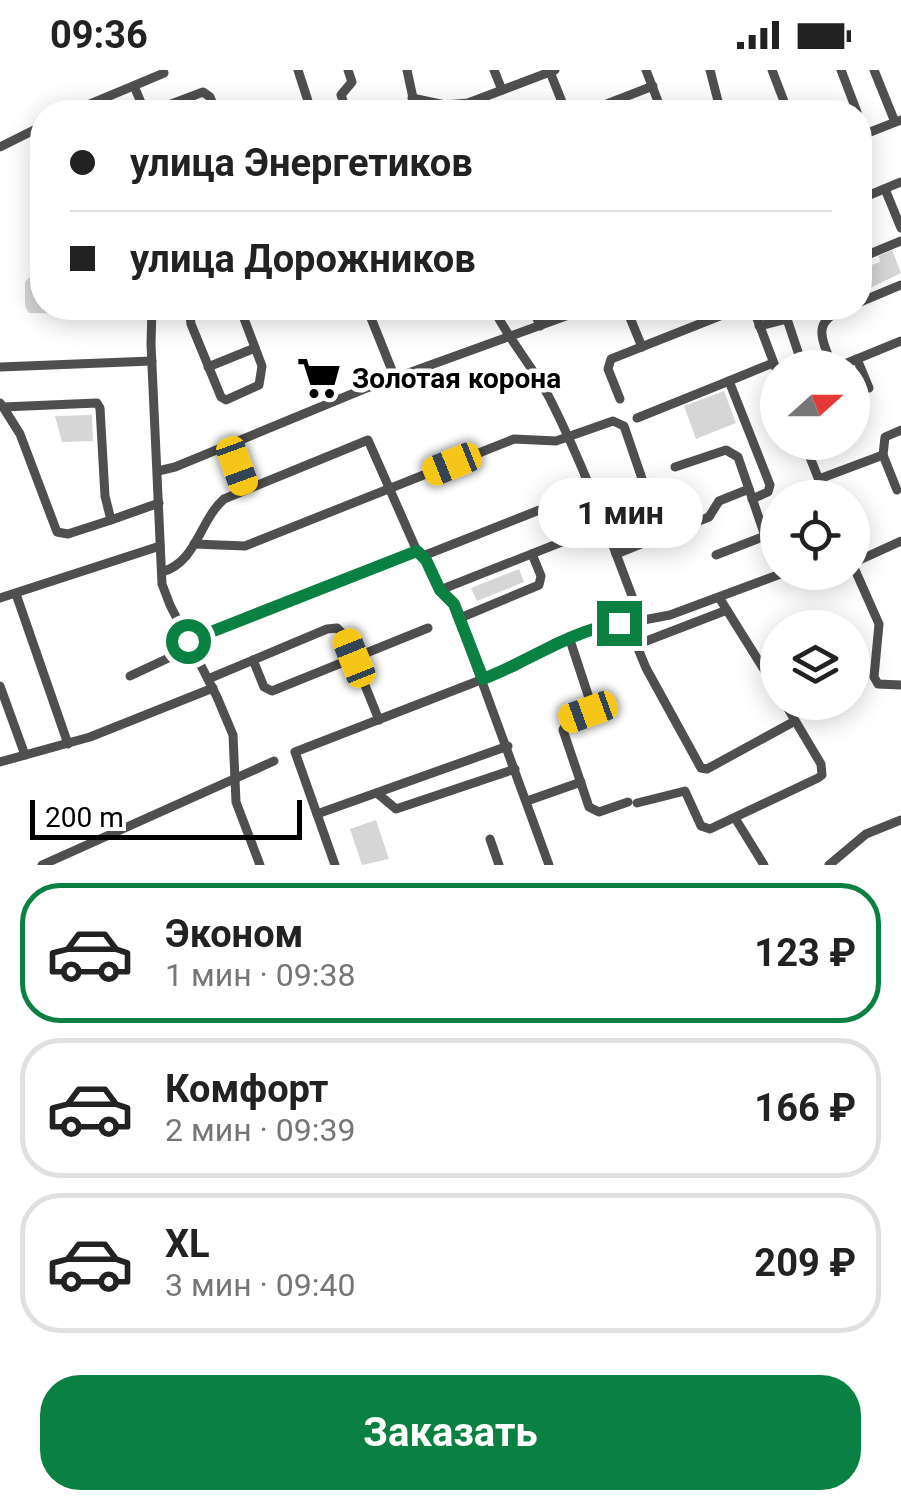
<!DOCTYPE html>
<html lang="ru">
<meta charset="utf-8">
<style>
:root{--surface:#fff;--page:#f2f2f2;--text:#222;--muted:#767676;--line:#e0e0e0;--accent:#0b8043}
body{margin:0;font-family:Roboto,sans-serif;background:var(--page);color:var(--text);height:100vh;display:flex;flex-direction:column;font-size:38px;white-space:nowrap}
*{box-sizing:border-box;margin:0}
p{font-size:32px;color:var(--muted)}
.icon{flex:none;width:55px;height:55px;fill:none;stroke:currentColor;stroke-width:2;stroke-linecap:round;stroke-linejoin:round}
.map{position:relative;height:795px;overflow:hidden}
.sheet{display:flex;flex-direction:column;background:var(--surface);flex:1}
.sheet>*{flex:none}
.guide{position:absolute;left:30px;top:30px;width:842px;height:220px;border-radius:40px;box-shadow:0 5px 25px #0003;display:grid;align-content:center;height:220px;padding:0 40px;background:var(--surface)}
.needle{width:65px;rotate:69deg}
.buttons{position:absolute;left:760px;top:280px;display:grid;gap:20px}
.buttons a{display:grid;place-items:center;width:110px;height:110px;border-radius:50%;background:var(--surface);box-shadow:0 5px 25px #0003;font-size:50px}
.scale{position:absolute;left:30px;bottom:25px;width:272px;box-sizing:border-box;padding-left:10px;border:5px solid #000;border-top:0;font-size:28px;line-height:35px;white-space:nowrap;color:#000;-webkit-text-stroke:8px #fff;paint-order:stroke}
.end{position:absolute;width:45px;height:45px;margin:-22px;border:12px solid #0b8043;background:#fff;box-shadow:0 0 0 5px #fff}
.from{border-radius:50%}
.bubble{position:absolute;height:70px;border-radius:35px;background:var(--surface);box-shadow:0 5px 25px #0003;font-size:32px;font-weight:700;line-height:70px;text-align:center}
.car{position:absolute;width:30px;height:60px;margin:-30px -15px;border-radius:12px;box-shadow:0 0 8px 2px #0007;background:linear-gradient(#f5c518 24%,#345 0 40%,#f5c518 0 76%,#345 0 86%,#f5c518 0)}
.guide b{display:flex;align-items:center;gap:35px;height:95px;font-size:38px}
.guide b+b{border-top:2px solid var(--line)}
.guide i{width:25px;height:25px;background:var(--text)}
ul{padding:18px 0 0;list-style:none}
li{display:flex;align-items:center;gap:30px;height:140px;margin:0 20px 15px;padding:0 20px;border:5px solid var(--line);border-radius:40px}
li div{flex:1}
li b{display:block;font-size:38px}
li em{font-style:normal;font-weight:700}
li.current{border-color:var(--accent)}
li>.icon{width:90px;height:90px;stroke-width:1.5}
.cta{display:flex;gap:20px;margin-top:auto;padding:20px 40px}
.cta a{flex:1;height:115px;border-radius:40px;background:var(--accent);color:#fff;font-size:40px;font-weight:700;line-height:115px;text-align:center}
.status{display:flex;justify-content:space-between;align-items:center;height:70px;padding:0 50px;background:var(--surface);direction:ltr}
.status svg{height:28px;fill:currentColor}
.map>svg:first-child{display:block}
</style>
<div class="status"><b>09:36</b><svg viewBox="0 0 49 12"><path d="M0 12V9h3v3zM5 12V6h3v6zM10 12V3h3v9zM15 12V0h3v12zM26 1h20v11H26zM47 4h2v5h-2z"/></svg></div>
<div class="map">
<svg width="901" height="795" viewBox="0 0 901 795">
<rect width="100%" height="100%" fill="#fff"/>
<!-- green -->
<g fill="#d6d6d6">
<path d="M892,180L901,203L864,221L860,199L880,192L879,186Z"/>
<path d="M33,204H42V238L106,239L98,244L29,243L25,236V212Z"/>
<path d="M724,321L736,353L696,369L684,336Z"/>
<path d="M92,345L93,371L62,372L55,346Z"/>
<path d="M519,499L524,512L477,531L471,518Z"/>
<path d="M376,750L389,789L362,795L350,759Z"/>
</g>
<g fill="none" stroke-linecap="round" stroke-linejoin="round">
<!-- minor -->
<g stroke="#4f4f4f" stroke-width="9">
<path d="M407,0L416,42"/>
<path d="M494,0L502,20"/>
<path d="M646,0L662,42"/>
<path d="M710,0L720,39"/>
<path d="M772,0L788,42"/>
<path d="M841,0L857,42"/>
<path d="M874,0L895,52"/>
<path d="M550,2L566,42"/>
<path d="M134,16L145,42"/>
<path d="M412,28L445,35L468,33L555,0"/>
<path d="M71,42L164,3"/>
<path d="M150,42L203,22L210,27L216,42"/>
<path d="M292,42L303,38L308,31L298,0"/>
<path d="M347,42L341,25L352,12L348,0"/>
<path d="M586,42L653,16"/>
<path d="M860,66L901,50"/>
<path d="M0,77L42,56"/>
<path d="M42,106L39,119L42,130"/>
<path d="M885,119L901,158"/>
<path d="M860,129L901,112"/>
<path d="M860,188L901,171"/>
<path d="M860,232L901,215"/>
<path d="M152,238L151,274L162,514L170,535L217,627L233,665L236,732L260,795"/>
<path d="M189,238L191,254L221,327L226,330L259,315L262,296L240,238"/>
<path d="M367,238L395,308"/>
<path d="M493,238C509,270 533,297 550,329C586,400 613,476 641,550"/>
<path d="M533,238L540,256"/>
<path d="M626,238L642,277"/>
<path d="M753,238L778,304"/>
<path d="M370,246L391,238"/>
<path d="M759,256L787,249L803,297"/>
<path d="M857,289L869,318"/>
<path d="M0,297L152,291"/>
<path d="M208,297L255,278"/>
<path d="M833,298C822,268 810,252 846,238"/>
<path d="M835,298L901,271"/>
<path d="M620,329L608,299L611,289L740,238"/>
<path d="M0,333L3,337L97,333L100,338L105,426L111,450L159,433"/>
<path d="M3,337L20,364L57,462L68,464L111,450"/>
<path d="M637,348L729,311"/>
<path d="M804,372L826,428"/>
<path d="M229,374L245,419"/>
<path d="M883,385L897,420"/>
<path d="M675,397L726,380L738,387L749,419"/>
<path d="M158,401L175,397L364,319L588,238"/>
<path d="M819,409L883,385L885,367L901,360"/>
<path d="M752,429L768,422L770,415L729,311L773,293"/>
<path d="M194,474L245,476L514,369L556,371L613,351L624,356L662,467"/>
<path d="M616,484L709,447L719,431L749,419L765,466"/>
<path d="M716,485L778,461"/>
<path d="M423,486L552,435"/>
<path d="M852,493L879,554L874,607L878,614L901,615"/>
<path d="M853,493L901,471"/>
<path d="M162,502C197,492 199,451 224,429L368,370L417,481L426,491L440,520L454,535L549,795"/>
<path d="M440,520L605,455"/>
<path d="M16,524L68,674"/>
<path d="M0,528L160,476"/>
<path d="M720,529L778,622"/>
<path d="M460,548L539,515L541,506L532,484"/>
<path d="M627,552L646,598L701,698L707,699L795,651"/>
<path d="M569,567L592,637L588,642L568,650L563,660L589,737L599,742L628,732"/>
<path d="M189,571L417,481"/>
<path d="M636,575L727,540"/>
<path d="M253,590L264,617L272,621L428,558"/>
<path d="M130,606L192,577"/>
<path d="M208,609L327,559L337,558L345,566L379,650"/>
<path d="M0,616L25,685"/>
<path d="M0,692L90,667L213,618"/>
<path d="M377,723L396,739L515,699"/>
<path d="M527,731L581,712"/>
<path d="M637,733L685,721L701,756L710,759L818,708L822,705L821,694L784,632"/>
<path d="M317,744L508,676"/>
<path d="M735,748L764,795"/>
<path d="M490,769L499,795"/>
<path d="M42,795L274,691"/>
<path d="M335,795L295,682L514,597L555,573L585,561L670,545L786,502"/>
<path d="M829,795L866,764L901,750"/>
</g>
</g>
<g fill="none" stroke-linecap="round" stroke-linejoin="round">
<!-- route -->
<path stroke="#0b8043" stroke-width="12" d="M188,571L417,481L426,490L440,520L454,534L483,609C530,591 569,561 619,553"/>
</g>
<!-- icons -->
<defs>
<g id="supermarket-bare" transform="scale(3.45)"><path d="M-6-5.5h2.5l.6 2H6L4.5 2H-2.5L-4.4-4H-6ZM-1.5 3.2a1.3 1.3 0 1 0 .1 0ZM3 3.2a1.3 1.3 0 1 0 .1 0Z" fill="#000" stroke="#fff" stroke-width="2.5" paint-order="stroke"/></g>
</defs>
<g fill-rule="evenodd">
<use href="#supermarket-bare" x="319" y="308"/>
</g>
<g text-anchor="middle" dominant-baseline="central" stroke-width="9" stroke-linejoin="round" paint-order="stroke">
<!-- poi labels -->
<g font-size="28" font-weight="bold" fill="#000" stroke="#fff" text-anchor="start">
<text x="352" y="308">Золотая корона</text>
</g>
</g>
</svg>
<div class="buttons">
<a><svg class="needle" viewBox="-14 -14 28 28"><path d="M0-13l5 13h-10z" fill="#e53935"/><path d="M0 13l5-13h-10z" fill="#767676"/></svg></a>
<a><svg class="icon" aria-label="locate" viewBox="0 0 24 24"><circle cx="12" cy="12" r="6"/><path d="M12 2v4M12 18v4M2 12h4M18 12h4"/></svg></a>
<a><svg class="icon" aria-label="layers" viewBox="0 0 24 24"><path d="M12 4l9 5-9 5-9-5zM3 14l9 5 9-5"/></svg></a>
</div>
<div class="scale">200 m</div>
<i class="end from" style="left:188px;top:571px"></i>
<i class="end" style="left:619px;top:553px"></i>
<div class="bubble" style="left:538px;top:408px;width:165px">1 мин</div>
<i class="car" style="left:452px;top:394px;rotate:248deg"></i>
<i class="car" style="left:237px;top:396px;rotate:160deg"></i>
<i class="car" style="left:354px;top:588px;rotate:338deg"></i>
<i class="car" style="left:588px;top:642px;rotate:250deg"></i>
<div class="guide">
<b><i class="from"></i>улица Энергетиков</b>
<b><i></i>улица Дорожников</b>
</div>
</div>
<section class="sheet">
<ul>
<li class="current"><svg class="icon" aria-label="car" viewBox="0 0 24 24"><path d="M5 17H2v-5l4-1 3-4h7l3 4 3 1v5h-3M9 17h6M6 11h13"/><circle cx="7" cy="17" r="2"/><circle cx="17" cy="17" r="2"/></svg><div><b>Эконом</b><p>1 мин · 09:38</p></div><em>123 ₽</em></li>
<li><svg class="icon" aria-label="car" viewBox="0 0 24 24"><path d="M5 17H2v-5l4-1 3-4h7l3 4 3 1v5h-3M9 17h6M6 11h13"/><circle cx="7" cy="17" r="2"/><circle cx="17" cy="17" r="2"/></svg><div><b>Комфорт</b><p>2 мин · 09:39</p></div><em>166 ₽</em></li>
<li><svg class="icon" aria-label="car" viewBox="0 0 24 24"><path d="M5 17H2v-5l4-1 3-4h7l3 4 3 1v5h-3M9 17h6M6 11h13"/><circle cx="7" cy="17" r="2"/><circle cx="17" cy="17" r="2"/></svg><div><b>XL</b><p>3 мин · 09:40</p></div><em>209 ₽</em></li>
</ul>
<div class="cta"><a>Заказать</a></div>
</section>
